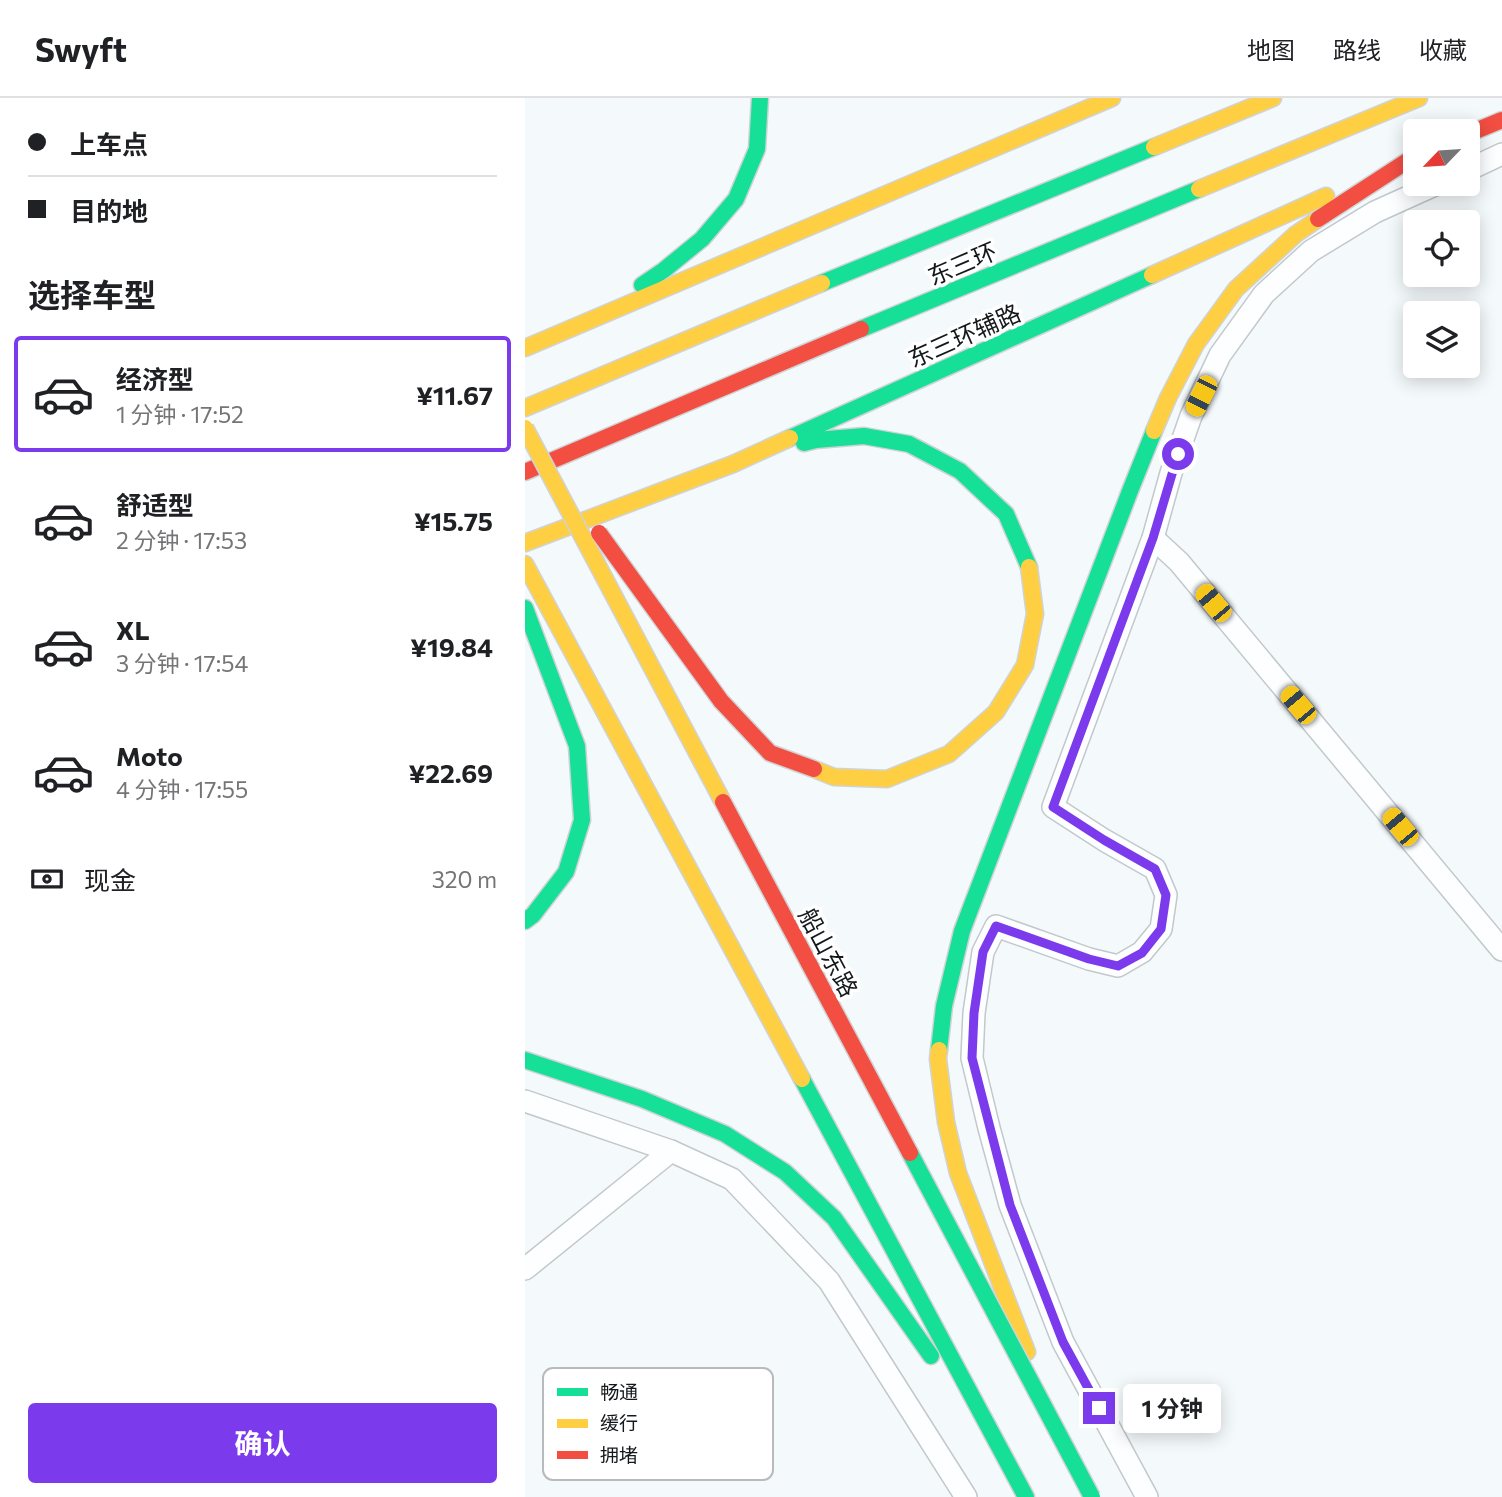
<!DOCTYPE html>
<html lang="zh">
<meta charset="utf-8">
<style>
:root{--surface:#fff;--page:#f2f2f2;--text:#202124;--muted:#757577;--line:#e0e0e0;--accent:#7c3aed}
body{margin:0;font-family:Commissioner,"Noto Sans SC",sans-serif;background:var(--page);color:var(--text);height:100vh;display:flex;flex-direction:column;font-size:26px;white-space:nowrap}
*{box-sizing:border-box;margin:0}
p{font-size:23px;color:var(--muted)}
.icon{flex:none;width:38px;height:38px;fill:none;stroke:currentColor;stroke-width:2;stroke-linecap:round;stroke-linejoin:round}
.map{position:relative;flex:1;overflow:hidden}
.drawer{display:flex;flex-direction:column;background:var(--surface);width:525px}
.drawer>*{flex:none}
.banner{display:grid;align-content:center;height:154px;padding:0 28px;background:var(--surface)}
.needle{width:46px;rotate:245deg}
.tools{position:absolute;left:878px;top:21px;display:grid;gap:14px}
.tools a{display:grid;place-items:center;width:77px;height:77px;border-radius:7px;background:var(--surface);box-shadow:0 4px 18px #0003;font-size:35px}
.end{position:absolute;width:32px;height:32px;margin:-16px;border:9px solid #7c3aed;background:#fff;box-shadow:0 0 0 4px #fff}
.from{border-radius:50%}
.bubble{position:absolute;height:49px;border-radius:7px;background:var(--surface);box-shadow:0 4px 18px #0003;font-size:23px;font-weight:700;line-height:49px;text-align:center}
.car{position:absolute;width:21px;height:42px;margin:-21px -10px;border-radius:9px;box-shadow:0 0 5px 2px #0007;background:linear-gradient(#f5c518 24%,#345 0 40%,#f5c518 0 76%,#345 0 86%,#f5c518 0)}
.banner b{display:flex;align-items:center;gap:24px;height:66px;font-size:26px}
.banner b+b{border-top:2px solid var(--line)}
.banner i{width:18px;height:18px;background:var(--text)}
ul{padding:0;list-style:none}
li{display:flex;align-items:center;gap:21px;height:116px;margin:0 14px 10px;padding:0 14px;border:4px solid transparent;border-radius:7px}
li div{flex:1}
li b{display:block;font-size:26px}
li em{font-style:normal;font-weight:700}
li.active{border-color:var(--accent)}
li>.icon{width:63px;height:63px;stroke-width:1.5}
h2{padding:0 28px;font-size:32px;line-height:84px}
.pay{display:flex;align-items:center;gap:18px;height:77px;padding:0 28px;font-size:26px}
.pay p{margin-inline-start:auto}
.primary-button{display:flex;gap:14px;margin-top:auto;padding:14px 28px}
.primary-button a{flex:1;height:80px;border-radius:7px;background:var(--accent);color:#fff;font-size:28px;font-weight:700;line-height:80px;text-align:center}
header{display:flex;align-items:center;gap:42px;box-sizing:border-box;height:98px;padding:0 35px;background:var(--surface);border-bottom:2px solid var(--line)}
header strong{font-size:33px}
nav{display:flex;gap:38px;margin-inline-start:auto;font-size:24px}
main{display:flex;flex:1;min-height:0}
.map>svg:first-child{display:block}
</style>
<header>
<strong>Swyft</strong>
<nav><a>地图</a><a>路线</a><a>收藏</a></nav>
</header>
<main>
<section class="drawer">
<div class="banner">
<b><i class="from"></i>上车点</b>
<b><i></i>目的地</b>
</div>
<h2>选择车型</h2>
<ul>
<li class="active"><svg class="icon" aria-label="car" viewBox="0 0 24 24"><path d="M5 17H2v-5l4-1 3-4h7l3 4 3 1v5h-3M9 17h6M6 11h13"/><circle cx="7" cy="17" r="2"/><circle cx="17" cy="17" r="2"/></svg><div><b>经济型</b><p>1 分钟 · 17:52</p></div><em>¥11.67</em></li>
<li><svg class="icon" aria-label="car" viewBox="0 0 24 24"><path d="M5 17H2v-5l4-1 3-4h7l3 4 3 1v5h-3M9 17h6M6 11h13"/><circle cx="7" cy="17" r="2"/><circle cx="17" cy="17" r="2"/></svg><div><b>舒适型</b><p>2 分钟 · 17:53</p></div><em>¥15.75</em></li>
<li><svg class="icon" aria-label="car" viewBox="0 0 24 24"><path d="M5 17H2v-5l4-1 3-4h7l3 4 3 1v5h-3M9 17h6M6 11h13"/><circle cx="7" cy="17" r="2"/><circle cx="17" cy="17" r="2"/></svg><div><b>XL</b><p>3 分钟 · 17:54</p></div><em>¥19.84</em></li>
<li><svg class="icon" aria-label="car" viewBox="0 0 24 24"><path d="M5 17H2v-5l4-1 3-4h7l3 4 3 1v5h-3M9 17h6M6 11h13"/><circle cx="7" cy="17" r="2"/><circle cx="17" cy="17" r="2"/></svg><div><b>Moto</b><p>4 分钟 · 17:55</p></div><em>¥22.69</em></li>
</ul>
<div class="pay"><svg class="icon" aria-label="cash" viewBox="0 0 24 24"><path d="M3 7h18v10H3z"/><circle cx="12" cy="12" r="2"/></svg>现金<p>320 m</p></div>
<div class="primary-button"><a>确认</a></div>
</section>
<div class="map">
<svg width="977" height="1399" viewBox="0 0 977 1399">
<rect width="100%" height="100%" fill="#f4f9fc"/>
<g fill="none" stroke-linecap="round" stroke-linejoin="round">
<!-- street casing -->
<g stroke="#c2c8cb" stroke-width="24">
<g id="street">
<path d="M943,72L977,56"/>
<path d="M628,440L654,464L977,852"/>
<path d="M0,1003L146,1053L207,1081L304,1183L441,1399"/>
<path d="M0,1171L146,1053"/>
<path d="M622,1399L538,1244L485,1107L464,1030L447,960L449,915L458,854L471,828L564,861L593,868L617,854L636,831L641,797L630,771L579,742L528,709L628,440L646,375L666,318L695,257L739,196L786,153L850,114L912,86"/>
</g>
</g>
<!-- fast casing -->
<g stroke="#d0d3d5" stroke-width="19">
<g id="fast">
<path d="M297,185L629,49"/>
<path d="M117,187L139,172L177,141L211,101L232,51L235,0"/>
<path d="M336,231L674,91"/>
<path d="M265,340L627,177"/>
<path d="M279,345L291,342L339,338L384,346L435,373L481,416L504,469"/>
<path d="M0,510L52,648L57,722L41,774L8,817L0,823"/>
<path d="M414,952L419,908L437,833L605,393L629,333"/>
<path d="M0,962L117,1001L200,1036L260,1074L309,1120L406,1258"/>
<path d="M277,981L501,1399"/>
</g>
</g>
<!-- slow casing -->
<g stroke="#d0d3d5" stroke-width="19">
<g id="slow">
<path d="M629,49L748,0"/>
<path d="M674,91L894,0"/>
<path d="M627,177L801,98"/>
<path d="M0,250L587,0"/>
<path d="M0,310L297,185"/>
<path d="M629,333L643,300L671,246L711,191L771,136L793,121"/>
<path d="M0,445L208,366L265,340"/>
<path d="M0,466L277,981"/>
<path d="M414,952L413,961L421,1024L433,1075L502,1254"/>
</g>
</g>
<!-- jam casing -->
<g stroke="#d0d3d5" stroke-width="19">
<g id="jam">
<path d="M943,36L977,22"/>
<path d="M793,121L890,58"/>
<path d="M0,374L336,231"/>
</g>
</g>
<!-- street -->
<use href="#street" stroke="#fdfeff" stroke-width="21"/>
<!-- fast -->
<use href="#fast" stroke="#16e098" stroke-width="16"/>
<!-- slow -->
<use href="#slow" stroke="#ffcf43" stroke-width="16"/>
<!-- jam -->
<use href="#jam" stroke="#f24e42" stroke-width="16"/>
<!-- fast-bridge casing -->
<g stroke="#d0d3d5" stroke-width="19" stroke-linecap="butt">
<path id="fast-bridge" d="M385,1055L567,1399"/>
</g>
<!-- slow-bridge casing -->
<g stroke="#d0d3d5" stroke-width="19" stroke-linecap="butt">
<g id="slow-bridge">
<path d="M0,330L198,704"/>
<path d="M289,671L309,679L362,681L424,656L471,614L500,567L510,516L504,469"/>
</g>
</g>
<!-- jam-bridge casing -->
<g stroke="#d0d3d5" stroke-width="19" stroke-linecap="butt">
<g id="jam-bridge">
<path d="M74,435L196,603L245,655L289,671"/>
<path d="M198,704L385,1055"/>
</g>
</g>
<!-- fast-bridge -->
<use href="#fast-bridge" stroke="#16e098" stroke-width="16"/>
<!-- slow-bridge -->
<use href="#slow-bridge" stroke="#ffcf43" stroke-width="16"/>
<!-- jam-bridge -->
<use href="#jam-bridge" stroke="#f24e42" stroke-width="16"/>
</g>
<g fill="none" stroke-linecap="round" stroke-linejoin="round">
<!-- route -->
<path stroke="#7c3aed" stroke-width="9" d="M574,1310L538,1244L485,1107L447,960L449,915L458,854L471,828L564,861L593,868L617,855L636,831L641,797L630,771L579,742L528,709L628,440L653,356"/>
</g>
<g text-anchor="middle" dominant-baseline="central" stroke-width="7" stroke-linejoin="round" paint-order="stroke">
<!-- street labels -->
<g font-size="24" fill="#13181b" stroke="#fff">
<text transform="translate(437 165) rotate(-23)">东三环</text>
<text transform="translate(439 237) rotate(-24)">东三环辅路</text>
<text transform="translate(304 854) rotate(62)">船山东路</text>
</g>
</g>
<!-- legend -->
<rect x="18" y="1270" width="230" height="112" rx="10" fill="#fff" stroke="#b8babb" stroke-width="2"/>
<rect x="32" y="1290" width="31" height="8" fill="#16e098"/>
<rect x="32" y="1321" width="31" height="9" fill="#ffcf43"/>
<rect x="32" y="1353" width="31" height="8" fill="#f24e42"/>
<g font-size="19" fill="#13181b">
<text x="75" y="1301">畅通</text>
<text x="75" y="1332">缓行</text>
<text x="75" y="1364">拥堵</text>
</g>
</svg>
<div class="tools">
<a><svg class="needle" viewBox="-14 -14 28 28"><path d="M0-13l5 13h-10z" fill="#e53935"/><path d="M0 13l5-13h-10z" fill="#757577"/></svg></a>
<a><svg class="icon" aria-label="locate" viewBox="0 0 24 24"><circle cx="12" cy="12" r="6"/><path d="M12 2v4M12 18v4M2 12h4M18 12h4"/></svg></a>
<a><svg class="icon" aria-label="layers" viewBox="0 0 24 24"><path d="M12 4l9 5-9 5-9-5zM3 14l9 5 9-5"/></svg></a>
</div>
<i class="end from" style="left:653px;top:356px"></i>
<i class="end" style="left:574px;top:1310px"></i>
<div class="bubble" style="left:598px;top:1286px;width:98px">1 分钟</div>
<i class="car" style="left:676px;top:298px;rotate:207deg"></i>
<i class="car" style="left:688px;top:505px;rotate:320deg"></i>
<i class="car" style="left:773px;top:607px;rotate:320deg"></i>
<i class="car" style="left:875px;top:729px;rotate:320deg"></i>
</div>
</main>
